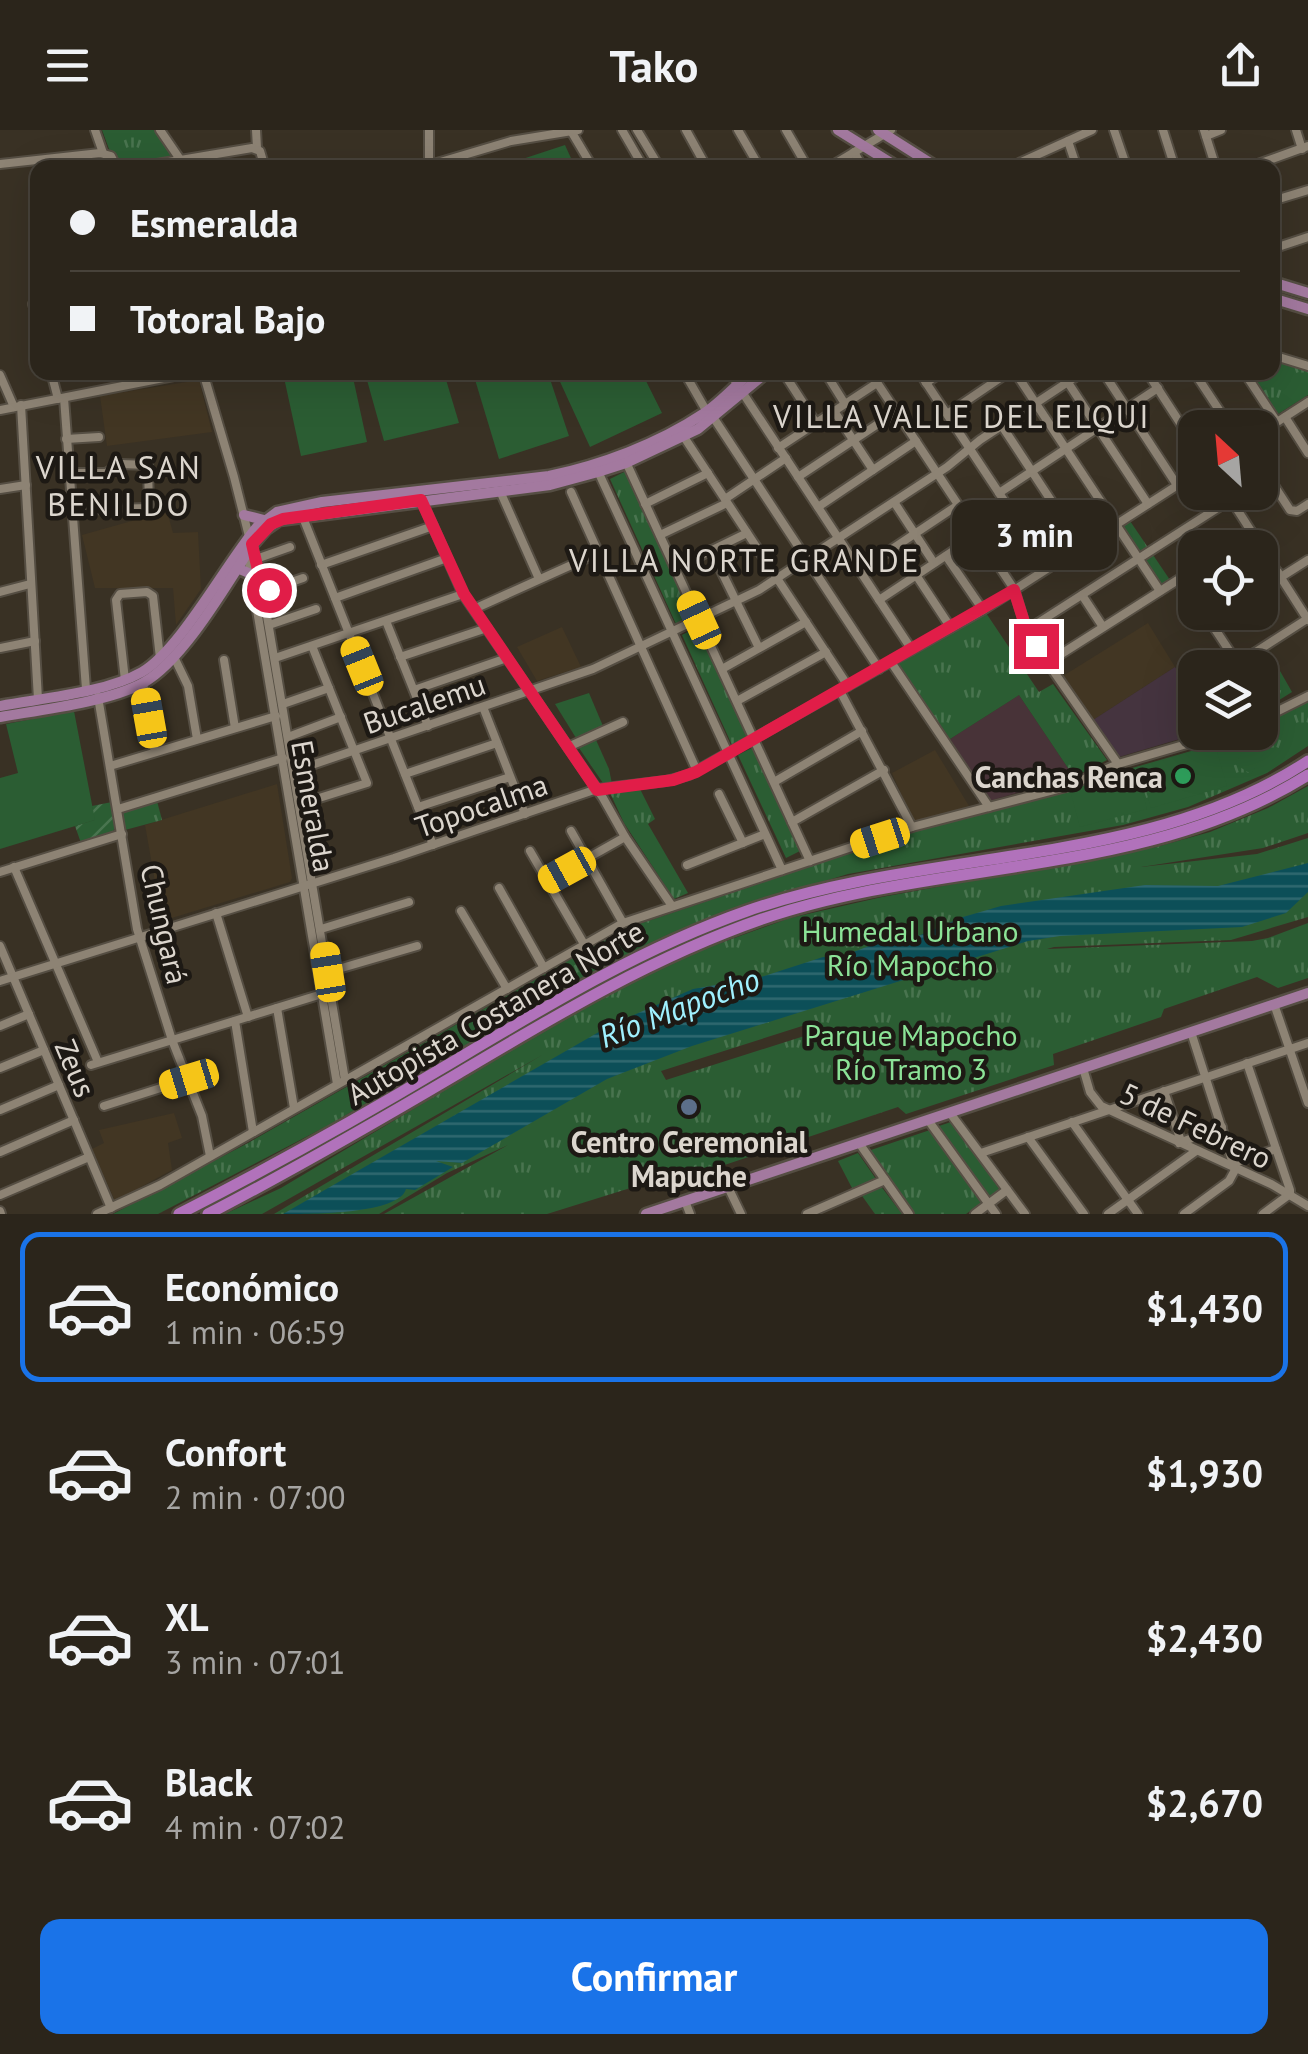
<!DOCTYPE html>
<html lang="es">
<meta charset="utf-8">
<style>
:root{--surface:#2b251b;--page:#373128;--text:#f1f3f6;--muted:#a6a5a3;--line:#47423a;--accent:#1a73e8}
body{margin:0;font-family:"PT Sans",sans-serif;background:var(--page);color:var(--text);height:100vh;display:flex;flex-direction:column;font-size:38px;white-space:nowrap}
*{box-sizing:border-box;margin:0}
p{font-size:32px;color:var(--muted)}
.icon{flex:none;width:55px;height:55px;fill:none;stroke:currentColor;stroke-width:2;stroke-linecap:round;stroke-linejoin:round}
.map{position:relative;height:1084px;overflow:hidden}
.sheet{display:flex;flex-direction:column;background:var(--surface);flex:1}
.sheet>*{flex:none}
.hud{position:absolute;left:30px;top:30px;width:1250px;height:220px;border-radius:20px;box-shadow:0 10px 40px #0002,0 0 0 2px var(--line);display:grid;align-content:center;height:220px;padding:0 40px;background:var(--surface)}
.needle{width:65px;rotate:334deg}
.fabs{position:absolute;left:1178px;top:280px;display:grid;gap:20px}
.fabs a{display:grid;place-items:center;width:100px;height:100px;border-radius:20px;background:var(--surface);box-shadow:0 10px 40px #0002,0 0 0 2px var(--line);font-size:50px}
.end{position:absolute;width:45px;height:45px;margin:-22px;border:12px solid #e11d48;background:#fff;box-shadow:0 0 0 5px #fff}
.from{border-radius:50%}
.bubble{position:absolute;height:70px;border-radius:20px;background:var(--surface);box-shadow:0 10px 40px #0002,0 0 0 2px var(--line);font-size:32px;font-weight:700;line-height:70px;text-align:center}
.car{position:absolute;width:30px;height:60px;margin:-30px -15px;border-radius:12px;box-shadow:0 0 8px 2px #0007;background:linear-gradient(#f5c518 24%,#345 0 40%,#f5c518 0 76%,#345 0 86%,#f5c518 0)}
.hud b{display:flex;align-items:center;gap:35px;height:95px;font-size:38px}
.hud b+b{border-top:2px solid var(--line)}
.hud i{width:25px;height:25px;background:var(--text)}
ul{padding:18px 0 0;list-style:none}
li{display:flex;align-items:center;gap:30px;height:150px;margin:0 20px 15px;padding:0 20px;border:5px solid transparent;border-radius:20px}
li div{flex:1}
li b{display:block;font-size:38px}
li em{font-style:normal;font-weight:700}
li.selected{border-color:var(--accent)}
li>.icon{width:90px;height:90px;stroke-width:1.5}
.action{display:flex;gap:20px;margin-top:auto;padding:20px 40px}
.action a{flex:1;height:115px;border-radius:20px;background:var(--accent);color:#fff;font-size:40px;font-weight:700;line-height:115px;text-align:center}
header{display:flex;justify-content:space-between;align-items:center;height:130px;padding:0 40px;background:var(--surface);font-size:45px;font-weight:700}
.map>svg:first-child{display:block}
</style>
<header><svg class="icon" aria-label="menu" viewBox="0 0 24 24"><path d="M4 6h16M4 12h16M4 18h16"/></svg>Tako<svg class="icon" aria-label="share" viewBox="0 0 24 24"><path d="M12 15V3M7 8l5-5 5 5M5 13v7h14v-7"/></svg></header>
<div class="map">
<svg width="1308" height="1084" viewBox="0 0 1308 1084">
<defs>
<pattern id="grass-tufts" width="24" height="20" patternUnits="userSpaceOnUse" patternTransform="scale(2.5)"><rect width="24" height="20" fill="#2b5d33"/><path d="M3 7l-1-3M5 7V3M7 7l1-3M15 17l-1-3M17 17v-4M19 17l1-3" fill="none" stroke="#49744f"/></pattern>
<pattern id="garden-furrows" width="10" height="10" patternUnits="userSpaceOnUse" patternTransform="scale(2.5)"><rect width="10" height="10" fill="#2b5d33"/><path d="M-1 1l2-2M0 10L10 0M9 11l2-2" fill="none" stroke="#49744f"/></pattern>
<pattern id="water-rules" width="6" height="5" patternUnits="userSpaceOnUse" patternTransform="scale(2.5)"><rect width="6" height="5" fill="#0c4f58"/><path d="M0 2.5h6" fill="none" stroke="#2f686f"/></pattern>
</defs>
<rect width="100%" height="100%" fill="#393124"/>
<!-- built -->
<g fill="#423623">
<path d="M199,250L212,302L107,316L100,266Z"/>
<path d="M167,381L173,403L198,402L201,459L176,495L173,458H95L82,405Z"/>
<path d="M1148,493L1175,537L1093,590L1063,546Z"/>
<path d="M562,497L581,537L537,551L517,517Z"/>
<path d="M935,620L969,676L914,693L892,643Z"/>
<path d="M277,654L292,748L290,752L162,791L145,695Z"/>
<path d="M174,983L182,1008L168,1013L172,1040L115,1071L92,1019L104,1013L99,1000Z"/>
</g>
<!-- industrial -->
<path fill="#483338" d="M1019,565L1074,647L989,671L950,609Z"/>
<!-- medical -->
<path fill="#45343f" d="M1175,537L1195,569V602L1200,603L1119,627L1093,590Z"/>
<!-- grass -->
<g fill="url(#grass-tufts)" fill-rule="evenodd">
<path d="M102,0H154L180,37H132L129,32L120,33L109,19Z"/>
<path d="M1273,228L1308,242V265L1275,286L1250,243L1272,242Z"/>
<path d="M626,341L694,486L676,494L610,349Z"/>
<path d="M1130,391L1170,450L1161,456L1121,397Z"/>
<path d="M986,483L1039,562L1053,554L1107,630L1074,647L1019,565L950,609L898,533Z"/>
<path d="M699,496L749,607L732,615L682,505Z"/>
<path d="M1268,520L1292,562L1268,577L1260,565V538H1244Z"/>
<path d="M1308,568V616L1267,643L1188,677L1123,695L848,744L724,782L636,820L579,849L329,995L158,1084H113L248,1013L624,799L943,692L1061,663L1101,647L1212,615L1240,603L1260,602V593Z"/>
<path d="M596,610L609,639L612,654L603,653L579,618Z"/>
<path d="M754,617L802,720L786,728L738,625Z"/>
<path d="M1308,656V703L1263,718L1141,737L1257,724L1308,708V787L1231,810L1054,817L1047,819L1252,811L1268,808L1308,793V848L1278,858L1257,847L1164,879L1161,887L1053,924L1054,935L906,984L898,977L650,1060L640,1055L547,1084H384L508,1015L447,1043L379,1084H274L544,924L262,1084H225L281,1058L621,855L676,829L790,788L882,767L1156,717L1210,702L1268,678ZM818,891L820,901L666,950L661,941Z"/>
<path d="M640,659L655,689L648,694L688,763L674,769L624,693L610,663Z"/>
<path d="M157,671L162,690L125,700L121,684L125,680Z"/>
<path d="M951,992L1000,1059L990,1068L936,997Z"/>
<path d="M930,1000L983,1072L966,1084H913L868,1021Z"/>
<path d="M858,1023L876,1049L852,1058L838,1031Z"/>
<path d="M880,1055L902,1084H875L860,1063Z"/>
</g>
<!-- garden -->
<path fill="url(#garden-furrows)" d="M112,672L116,696L112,703L81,713L75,696L94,690L92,676Z"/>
<!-- pitch -->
<g fill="#2b5d33">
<path d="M565,15L575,37H498Z"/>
<path d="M283,243H352L367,312L301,326Z"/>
<path d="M365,243H444L459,293L384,311Z"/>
<path d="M473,243H548L569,306L499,329Z"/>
<path d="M556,243H642L662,283L590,317Z"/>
<path d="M589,563L603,596L576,608L555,574Z"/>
<path d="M74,581L95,690L0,719V648L18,643L6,594Z"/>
<path d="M1254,604L1270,614L1251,644L1235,634Z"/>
<path d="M1215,615L1227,656L1151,678L1139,637Z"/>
<path d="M1137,642L1147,679L1080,697L1070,660Z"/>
</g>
<!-- water -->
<path fill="url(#water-rules)" d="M1308,733V762L1286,783L1242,797L1060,806L1028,811L692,916L607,949L462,1033L436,1031L453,1037L415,1060L406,1059C399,1084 312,1084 283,1084L611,895L693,859L761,847L823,827L838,828L882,811L911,809L963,787L1001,776L1145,755L1218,756Z"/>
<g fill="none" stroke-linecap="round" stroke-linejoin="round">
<!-- minor casing -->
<g stroke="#554e43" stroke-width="12">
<g id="minor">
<path d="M95,0L103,23"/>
<path d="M160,0L186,38"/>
<path d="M256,0L257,18"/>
<path d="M429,0V34"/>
<path d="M622,0L644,38"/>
<path d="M637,0L660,38"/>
<path d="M686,0L707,38"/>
<path d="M738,0L760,38"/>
<path d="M786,0L808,38"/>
<path d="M1114,0L1127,38"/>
<path d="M1163,0L1175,38"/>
<path d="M1204,0L1216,38"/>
<path d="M1296,0L1302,19"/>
<path d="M571,1L593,38"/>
<path d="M1206,6L1221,0"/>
<path d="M1068,11L1077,38"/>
<path d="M854,22L863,38"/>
<path d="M0,34L100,23L111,26L117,38"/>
<path d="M133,38L252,18L260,21L265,38"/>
<path d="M420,38L511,11L578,0"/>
<path d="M828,38L891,0"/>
<path d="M1008,38L1092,0"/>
<path d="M1247,38L1308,16"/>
<path d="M1272,71L1308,60"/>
<path d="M1272,119L1308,107"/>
<path d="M33,174L38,192"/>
<path d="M1272,225L1308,236"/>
<path d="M51,242L58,269"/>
<path d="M203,242L234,347L263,462L345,950"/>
<path d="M684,242L707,282L715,290L879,539"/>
<path d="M729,242L912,520"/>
<path d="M783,242L816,293"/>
<path d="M825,242L845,274"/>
<path d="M870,242L1014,459L1025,495L1036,516L1118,634"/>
<path d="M919,242L1048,437"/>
<path d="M1015,242L1160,461"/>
<path d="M1061,242L1148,374"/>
<path d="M1103,242L1177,355"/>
<path d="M1147,242L1195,316"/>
<path d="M1194,242L1231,298"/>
<path d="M1244,242L1277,292"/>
<path d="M0,245L14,277"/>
<path d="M926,253L942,242"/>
<path d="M64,268L86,559"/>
<path d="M21,275L38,569"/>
<path d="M0,280L194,242"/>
<path d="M834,281L873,340"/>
<path d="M947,284L1009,242"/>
<path d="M1285,287L1308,323"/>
<path d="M1002,296L1081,416"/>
<path d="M1260,303L1308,272"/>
<path d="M684,307L848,556"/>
<path d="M66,309L99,307"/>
<path d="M778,318L877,253"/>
<path d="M626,332L810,731"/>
<path d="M1260,334L1290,380L1297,381L1308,374"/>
<path d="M596,337L782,740"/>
<path d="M68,343H106L121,334L148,335L149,378L71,380"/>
<path d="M798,347L896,282"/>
<path d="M0,359L26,355"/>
<path d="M500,361L539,449"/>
<path d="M571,362L697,641"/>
<path d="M1226,362L1308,490"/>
<path d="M999,363L1158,258"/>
<path d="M421,369L463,464L603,668L625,707L672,776"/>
<path d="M725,369L786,328"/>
<path d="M894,372L934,433"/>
<path d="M645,374L708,343"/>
<path d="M818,377L916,311"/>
<path d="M302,385L433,715"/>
<path d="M660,405L727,373"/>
<path d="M1228,418L1252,402"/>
<path d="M711,420L759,518"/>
<path d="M247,421L337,954"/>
<path d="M946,426L983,480"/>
<path d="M256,429L290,417"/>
<path d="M321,435L433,396"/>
<path d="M675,438L747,403"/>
<path d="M859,441L958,375"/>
<path d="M916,445L951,498"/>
<path d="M1281,447L1308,430"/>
<path d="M1260,454L1278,442"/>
<path d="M0,462L30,454"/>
<path d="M263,462L303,448"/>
<path d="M1082,465L1103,497"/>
<path d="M335,468L447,428"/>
<path d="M879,470L977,405"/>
<path d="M474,479L598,423"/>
<path d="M1215,482L1210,488L1211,493L1240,537"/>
<path d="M386,491L428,596"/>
<path d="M269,495L316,479"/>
<path d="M1027,500L1230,370"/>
<path d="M0,518L35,511"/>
<path d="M174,527L188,556L197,609"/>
<path d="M400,527L487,498"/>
<path d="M275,528L463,464"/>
<path d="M224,530L235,598"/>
<path d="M891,532L989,677"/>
<path d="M1047,533L1195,439"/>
<path d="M1237,534L1307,489"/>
<path d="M722,539L806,492"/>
<path d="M125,550L116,470L120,464L147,462L153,466L160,528"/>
<path d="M143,553L155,622"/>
<path d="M414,560L507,528"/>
<path d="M840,561L912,697"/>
<path d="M98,567L137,799L172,910L202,986L210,1026"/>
<path d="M1260,570L1270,585"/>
<path d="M737,571L826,522"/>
<path d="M283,574L329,558"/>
<path d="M483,577L525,684"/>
<path d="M1260,590L1308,566"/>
<path d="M288,607L341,587"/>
<path d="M568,617L623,592"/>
<path d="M110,636L276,586"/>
<path d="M294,641L593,539L759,460L947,337L980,310L1083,242"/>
<path d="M405,644L497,613"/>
<path d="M774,652L862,601"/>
<path d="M719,664L743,713"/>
<path d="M300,674L367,653L312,516"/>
<path d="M418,677L510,647"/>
<path d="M118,679L283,628"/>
<path d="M792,692L884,640"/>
<path d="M571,701L623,793"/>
<path d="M530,721L584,814"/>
<path d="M687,735L765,704"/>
<path d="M14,737L98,932"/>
<path d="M0,742L122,704"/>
<path d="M547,751L625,707"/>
<path d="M499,758L544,838"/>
<path d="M461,781L507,859"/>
<path d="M216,783L248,887"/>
<path d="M321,799L409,772"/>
<path d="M0,816L111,1078"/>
<path d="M328,842L417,816"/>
<path d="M0,851L394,728L597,659L666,651L689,645L983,480L1195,344"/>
<path d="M1274,874L1308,973"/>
<path d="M277,878L294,978"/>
<path d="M235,891L253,1002"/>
<path d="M0,896L29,884"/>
<path d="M1247,933L1290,1060V1064L1263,1084"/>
<path d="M91,935L322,864"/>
<path d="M0,938L44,920"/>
<path d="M1083,938L1090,962L1101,976L1271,1054L1308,1076"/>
<path d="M1164,961L1181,1011"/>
<path d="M104,976L189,949"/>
<path d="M0,980L59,955"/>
<path d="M950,983L1025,1084"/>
<path d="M928,990L996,1084"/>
<path d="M1072,992L1138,1084"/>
<path d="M1028,1007L1084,1084"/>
<path d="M859,1013L909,1084"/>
<path d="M1179,1013L1222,997"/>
<path d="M0,1022L74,990"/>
<path d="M981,1023L1308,913"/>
<path d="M1234,1033L1276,1019"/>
<path d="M728,1057L741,1084"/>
<path d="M0,1065L89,1027"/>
<path d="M685,1071L690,1084"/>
<path d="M0,1081L1,1084"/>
<path d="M97,1084L160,1055L623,793L912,697L1066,657L1118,634L1228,602"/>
<path d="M807,1084L885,1050"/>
<path d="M975,1084L1007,1060"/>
<path d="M1108,1084L1196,1021"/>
<path d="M1184,1084L1229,1051L1235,1040L1191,902"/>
</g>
</g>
<!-- major casing -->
<g stroke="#554e43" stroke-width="15">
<g id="major">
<path d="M838,0L899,38"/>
<path d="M878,0L938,38"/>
<path d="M1272,152L1308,163"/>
<path d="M1272,168L1308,179"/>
<path d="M244,385L264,390"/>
<path d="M237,438L251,444"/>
<path d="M0,576C43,568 105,563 142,542C180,520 226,434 257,397L277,382L322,372L549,346C601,335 658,314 703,284C720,273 735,256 751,242"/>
<path d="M0,587C40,580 108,572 143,553C183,531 227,454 253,414L266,399L279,390L550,355L598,342L626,333L698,299L767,242"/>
<path d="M646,1084L1308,863"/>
</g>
</g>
<!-- highway casing -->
<g stroke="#554e43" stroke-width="16">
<g id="highway">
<path d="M179,1084C269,1038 357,989 444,937C543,878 639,819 747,781C929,717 1144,739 1308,631"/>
<path d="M208,1084C293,1040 376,992 459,943C558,884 653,827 762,789C941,728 1144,748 1308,645"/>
</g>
</g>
<!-- minor -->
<use href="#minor" stroke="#8d8374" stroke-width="8"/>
<!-- major -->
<use href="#major" stroke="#a3799f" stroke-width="10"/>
<!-- highway -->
<use href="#highway" stroke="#b172bb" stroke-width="11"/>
</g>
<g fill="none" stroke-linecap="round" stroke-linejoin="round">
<!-- route -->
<path stroke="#e11d48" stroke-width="12" d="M269,460L263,462L252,414L271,394L283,389L421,370L464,464L597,660L673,650L696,642L1014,460L1025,495L1036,516"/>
</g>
<!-- markers -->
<circle fill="#2e9e5b" stroke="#1d1914" stroke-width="4" cx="1183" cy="646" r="10"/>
<circle fill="#5c6f8a" stroke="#1d1914" stroke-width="4" cx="689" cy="977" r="10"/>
<g text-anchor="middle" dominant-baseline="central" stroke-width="9" stroke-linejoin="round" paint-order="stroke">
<!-- street labels -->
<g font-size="30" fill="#dcd6ce" stroke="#1d1914">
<text transform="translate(424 573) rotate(-19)">Bucalemu</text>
<text transform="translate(481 675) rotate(-19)">Topocalma</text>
<text transform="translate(314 676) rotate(80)">Esmeralda</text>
<text transform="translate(165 794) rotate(77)">Chungará</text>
<text transform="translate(495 882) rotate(-30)">Autopista Costanera Norte</text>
<text transform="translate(76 938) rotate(67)">Zeus</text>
<text transform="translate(1196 995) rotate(25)">5 de Febrero</text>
</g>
<!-- poi labels -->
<g font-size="30" font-weight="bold" fill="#dcd6ce" stroke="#1d1914" text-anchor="end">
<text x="1163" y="646">Canchas Renca</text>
<text x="689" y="1011" text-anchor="middle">Centro Ceremonial<tspan x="689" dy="34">Mapuche</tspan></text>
</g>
<!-- park labels -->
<g font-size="30" fill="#8ce397" stroke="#1d1914">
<text x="910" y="800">Humedal Urbano<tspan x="910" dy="34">Río Mapocho</tspan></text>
<text x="911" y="904">Parque Mapocho<tspan x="911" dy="34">Río Tramo 3</tspan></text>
</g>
<!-- neighbourhood labels -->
<g font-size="32" letter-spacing="2.5" fill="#dcd6ce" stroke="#1d1914">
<text x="962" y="286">VILLA VALLE DEL ELQUI</text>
<text x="119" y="337">VILLA SAN<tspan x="119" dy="37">BENILDO</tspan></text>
<text x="745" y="430">VILLA NORTE GRANDE</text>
</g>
<!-- water labels -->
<g font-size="32" font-style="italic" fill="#9ff0fe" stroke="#1d1914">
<text transform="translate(679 877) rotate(-21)">Río Mapocho</text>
</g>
</g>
</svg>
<div class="fabs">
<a><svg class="needle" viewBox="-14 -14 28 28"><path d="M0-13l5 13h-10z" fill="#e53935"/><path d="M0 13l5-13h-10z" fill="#a6a5a3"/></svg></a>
<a><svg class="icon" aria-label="locate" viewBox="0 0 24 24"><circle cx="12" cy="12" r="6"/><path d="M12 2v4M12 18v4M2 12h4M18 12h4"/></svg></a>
<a><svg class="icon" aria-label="layers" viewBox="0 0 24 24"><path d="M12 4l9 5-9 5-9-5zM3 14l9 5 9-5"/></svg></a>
</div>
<i class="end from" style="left:269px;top:460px"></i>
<i class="end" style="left:1036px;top:516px"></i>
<div class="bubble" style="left:952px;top:370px;width:165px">3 min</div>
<i class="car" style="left:699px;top:490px;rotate:335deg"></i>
<i class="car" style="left:362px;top:536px;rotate:338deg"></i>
<i class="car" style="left:149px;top:588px;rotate:350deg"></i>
<i class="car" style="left:880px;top:708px;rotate:252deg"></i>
<i class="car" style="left:567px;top:740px;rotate:241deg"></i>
<i class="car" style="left:328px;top:842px;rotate:351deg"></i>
<i class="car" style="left:189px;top:949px;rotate:253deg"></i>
<div class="hud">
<b><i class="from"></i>Esmeralda</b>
<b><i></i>Totoral Bajo</b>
</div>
</div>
<section class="sheet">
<ul>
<li class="selected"><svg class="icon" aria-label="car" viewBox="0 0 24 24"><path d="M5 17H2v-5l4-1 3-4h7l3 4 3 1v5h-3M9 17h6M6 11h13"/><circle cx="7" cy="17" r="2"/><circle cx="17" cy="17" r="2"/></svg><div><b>Económico</b><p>1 min · 06:59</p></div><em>$1,430</em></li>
<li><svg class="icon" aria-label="car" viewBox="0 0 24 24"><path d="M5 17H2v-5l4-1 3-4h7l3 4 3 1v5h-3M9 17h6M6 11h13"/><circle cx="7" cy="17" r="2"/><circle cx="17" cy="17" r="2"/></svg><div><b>Confort</b><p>2 min · 07:00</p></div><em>$1,930</em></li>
<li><svg class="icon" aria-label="car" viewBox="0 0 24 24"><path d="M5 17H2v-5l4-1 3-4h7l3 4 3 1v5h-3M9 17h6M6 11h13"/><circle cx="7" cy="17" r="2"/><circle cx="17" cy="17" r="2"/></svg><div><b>XL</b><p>3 min · 07:01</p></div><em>$2,430</em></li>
<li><svg class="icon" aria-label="car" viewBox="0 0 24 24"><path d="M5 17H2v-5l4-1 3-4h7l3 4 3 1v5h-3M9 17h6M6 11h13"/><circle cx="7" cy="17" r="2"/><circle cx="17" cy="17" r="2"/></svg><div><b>Black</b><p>4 min · 07:02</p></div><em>$2,670</em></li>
</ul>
<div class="action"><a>Confirmar</a></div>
</section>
